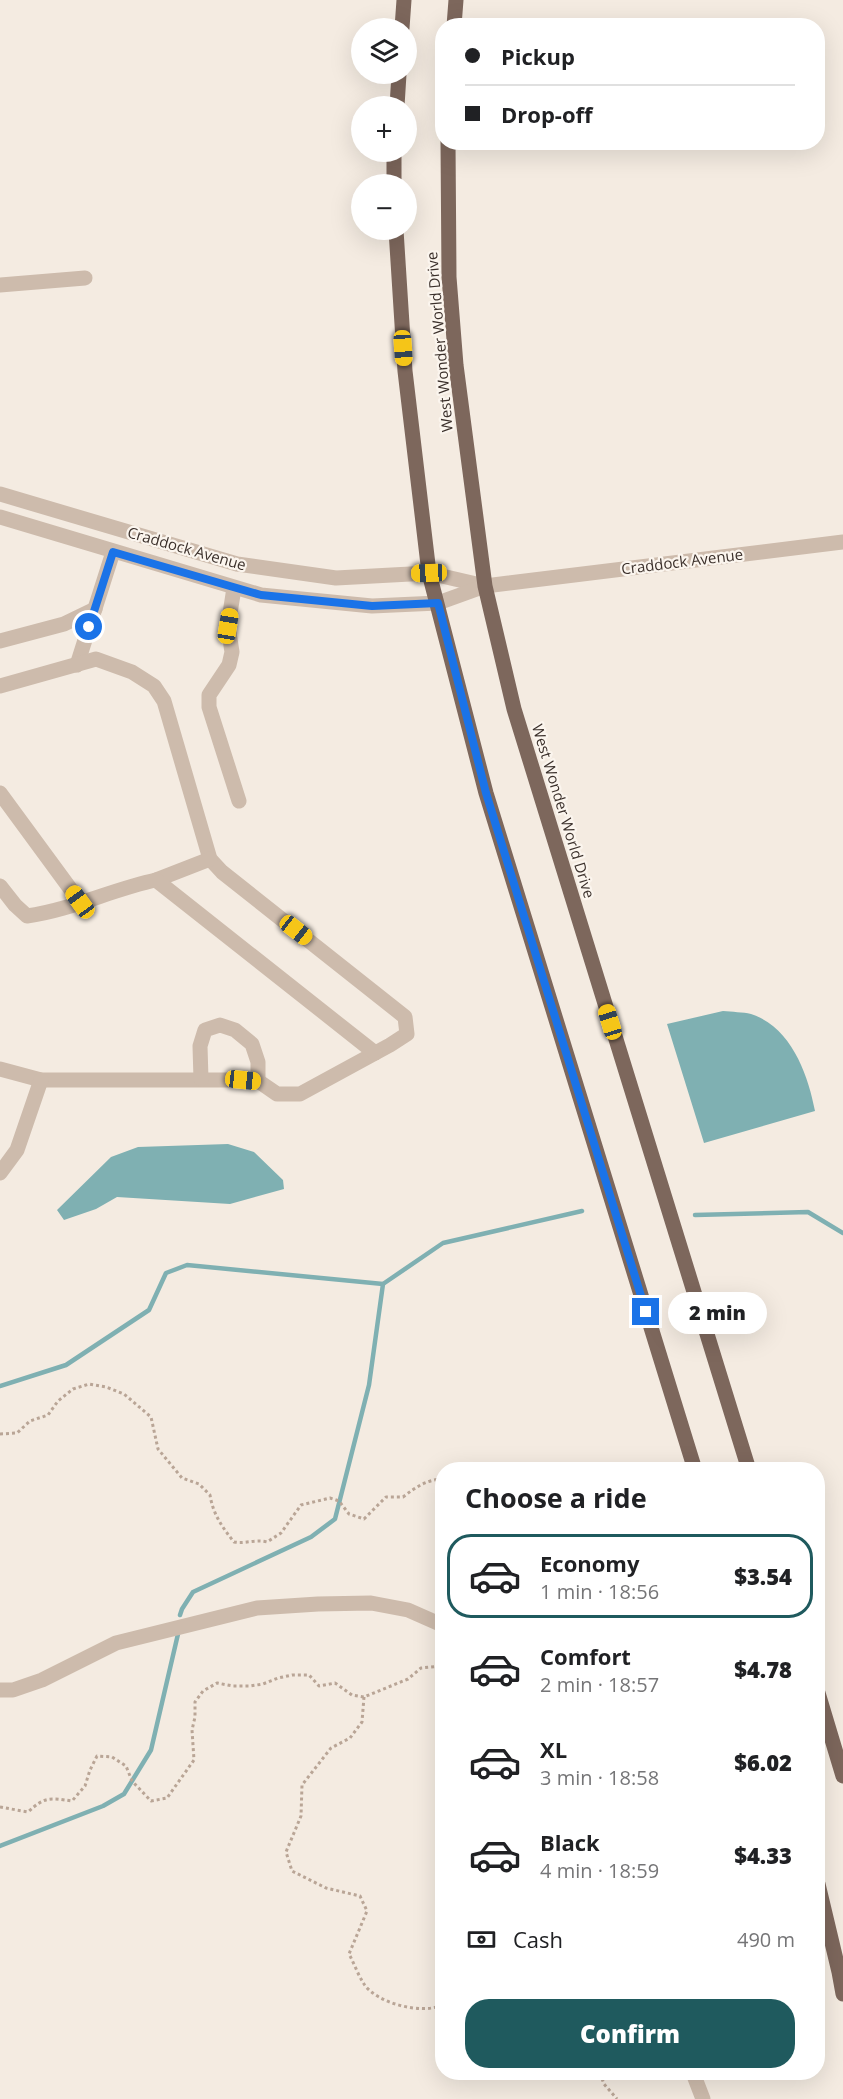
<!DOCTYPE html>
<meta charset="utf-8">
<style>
:root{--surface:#fff;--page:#f6f6f6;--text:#202124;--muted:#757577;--line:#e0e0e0;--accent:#1f5a5e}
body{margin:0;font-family:"Open Sans",sans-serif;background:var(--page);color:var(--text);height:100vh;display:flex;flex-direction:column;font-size:22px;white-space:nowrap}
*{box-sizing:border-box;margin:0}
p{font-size:20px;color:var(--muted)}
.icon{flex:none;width:33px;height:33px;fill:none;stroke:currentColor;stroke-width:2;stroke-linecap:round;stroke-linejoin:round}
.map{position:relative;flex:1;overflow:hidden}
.drawer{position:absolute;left:435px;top:1462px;width:390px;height:618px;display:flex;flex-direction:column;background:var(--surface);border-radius:24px;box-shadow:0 6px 24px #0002}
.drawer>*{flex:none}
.hud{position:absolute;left:435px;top:18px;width:390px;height:132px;border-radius:24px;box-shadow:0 6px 24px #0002;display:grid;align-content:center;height:132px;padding:0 30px;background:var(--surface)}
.controls{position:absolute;left:351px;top:18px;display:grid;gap:12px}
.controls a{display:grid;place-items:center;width:66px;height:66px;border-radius:50%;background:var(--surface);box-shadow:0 6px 24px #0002;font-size:30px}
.end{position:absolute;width:27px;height:27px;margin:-14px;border:8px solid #1a73e8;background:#fff;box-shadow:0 0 0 3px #fff}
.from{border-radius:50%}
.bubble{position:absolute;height:42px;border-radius:21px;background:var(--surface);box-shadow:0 6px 24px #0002;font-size:20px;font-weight:800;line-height:42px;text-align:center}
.car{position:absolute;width:18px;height:36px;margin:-18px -9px;border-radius:8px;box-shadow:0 0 4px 2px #0007;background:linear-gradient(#f5c518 24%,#345 0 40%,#f5c518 0 76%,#345 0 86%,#f5c518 0)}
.hud b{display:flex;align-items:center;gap:21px;height:57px;font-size:22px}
.hud b+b{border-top:2px solid var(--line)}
.hud i{width:15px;height:15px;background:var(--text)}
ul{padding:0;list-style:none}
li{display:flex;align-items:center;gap:18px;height:84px;margin:0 12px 9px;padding:0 18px;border:3px solid transparent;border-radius:24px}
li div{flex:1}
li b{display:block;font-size:22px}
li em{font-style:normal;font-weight:800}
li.active{border-color:var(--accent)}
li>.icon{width:54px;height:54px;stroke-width:1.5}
h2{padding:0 30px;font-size:27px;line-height:72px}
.pay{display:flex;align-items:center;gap:15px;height:66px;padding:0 30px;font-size:22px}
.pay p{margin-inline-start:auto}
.primary-button{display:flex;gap:12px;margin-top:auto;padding:12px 30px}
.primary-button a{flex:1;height:69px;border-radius:24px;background:var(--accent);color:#fff;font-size:24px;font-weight:800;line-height:69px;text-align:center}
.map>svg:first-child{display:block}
</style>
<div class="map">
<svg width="843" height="2099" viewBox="0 0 843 2099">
<rect width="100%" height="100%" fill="#f4ebe1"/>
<!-- water -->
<g fill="#7fb0b2">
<path d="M723,1011C732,1012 743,1012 751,1014C791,1027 808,1074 815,1111L704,1143L667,1024Z"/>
<path d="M228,1144L254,1152L283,1180L284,1189L230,1204L117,1197L96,1209L64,1220L57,1210L111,1157L138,1147Z"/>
</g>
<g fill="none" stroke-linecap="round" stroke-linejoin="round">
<!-- stream -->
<g stroke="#7fb0b2" stroke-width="4.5">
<path d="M695,1215L808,1212L843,1233"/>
<path d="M0,1386L66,1365L149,1310L166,1273L187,1265L383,1284L443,1243L582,1211"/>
<path d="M180,1615L182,1609L193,1592L311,1537L335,1519L369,1385L383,1284"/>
<path d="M0,1846L103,1806L124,1794L151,1750L178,1634"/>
</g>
<!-- path -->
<g stroke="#b9a596" stroke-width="3" stroke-dasharray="3 3" stroke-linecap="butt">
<path d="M0,1434L17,1433L30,1421L48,1415L58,1401L73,1389L89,1384L106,1387L124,1394L151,1417L158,1449L182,1478L199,1484L210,1495C213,1514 222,1527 234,1542C246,1544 255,1539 267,1542L281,1533L301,1505L330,1498L339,1501L349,1514L364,1519L386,1497H403C416,1487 426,1480 442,1479"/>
<path d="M364,1697L362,1722L350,1738L331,1748L302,1785L301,1816L286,1852L292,1871L326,1888L360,1896L367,1911L349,1954C354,1963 358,1975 364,1984C376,2003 422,2015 442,2005"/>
<path d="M0,1807L28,1812C45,1796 50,1798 72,1801L85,1786L90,1770L97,1756L112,1757L126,1766L132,1781L151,1801L167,1798L194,1760L192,1730L195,1717V1702L203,1691L217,1683L233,1686H250L263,1684L278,1678L292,1675H309L319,1686L335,1683L352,1695L364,1697L408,1679L421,1668L442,1666"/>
<path d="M600,2073L604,2084L617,2099"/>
</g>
<!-- minor -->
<g stroke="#cdbbac" stroke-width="15">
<path d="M0,285L85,278"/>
<path d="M0,494L237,564L336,578L429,573L485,586"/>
<path d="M0,517L261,595L372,606L438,603L485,586L843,542"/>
<path d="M234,588L228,626L232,652L229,665L209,695V707L239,801"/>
<path d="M0,641L64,624L95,609"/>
<path d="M77,665L113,552"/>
<path d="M0,686L96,659L132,672L154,686L164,701L210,859L222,872L405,1017L407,1034L390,1045L300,1094H277L258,1081L243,1080H41L0,1069"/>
<path d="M0,793L80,902"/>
<path d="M156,880L210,859"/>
<path d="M0,886L15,905L27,916C71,910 113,889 156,880L375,1053"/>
<path d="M201,1079L200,1046L205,1030L220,1025L235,1030L252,1044L258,1062V1081"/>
<path d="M0,1173L17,1150L41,1080"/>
<path d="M0,1690H13L42,1680L116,1643L257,1608L318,1604L371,1603L408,1610L442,1625"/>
<path d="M693,2073L703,2099"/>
</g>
<!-- major -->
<g stroke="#7d675c" stroke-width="15">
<path d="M454,26L456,0"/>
<path d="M402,28L404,0"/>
<path d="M397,106L399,74"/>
<path d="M448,142L449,277L456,365L485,586L514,709L749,1470"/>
<path d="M394,152V184"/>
<path d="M396,230L405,371L429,573L486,793L695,1470"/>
<path d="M818,1693L843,1776"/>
<path d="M818,1884L839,1972L843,1994"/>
</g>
</g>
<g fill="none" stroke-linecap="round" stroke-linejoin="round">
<!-- route -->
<path stroke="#1a73e8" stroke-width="8" d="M89,627L113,552L261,595L372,606L438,603L486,793L646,1312"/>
</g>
<g text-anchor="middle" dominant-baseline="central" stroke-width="4.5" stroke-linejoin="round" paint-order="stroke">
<!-- street labels -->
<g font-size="15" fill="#3b302b" stroke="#fbf5ee">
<text transform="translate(439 342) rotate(-95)">West Wonder World Drive</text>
<text transform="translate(187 548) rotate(16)">Craddock Avenue</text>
<text transform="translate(682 561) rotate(-7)">Craddock Avenue</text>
<text transform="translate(564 811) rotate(73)">West Wonder World Drive</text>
</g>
</g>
</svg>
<div class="controls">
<a><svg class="icon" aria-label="layers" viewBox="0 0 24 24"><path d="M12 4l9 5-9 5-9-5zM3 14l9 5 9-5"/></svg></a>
<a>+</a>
<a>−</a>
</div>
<i class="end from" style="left:89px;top:627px"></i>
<i class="end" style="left:646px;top:1312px"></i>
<div class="bubble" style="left:668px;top:1292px;width:99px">2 min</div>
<i class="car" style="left:403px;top:348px;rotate:176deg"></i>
<i class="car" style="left:429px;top:573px;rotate:268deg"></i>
<i class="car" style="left:228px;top:626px;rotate:9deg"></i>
<i class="car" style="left:80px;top:902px;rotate:324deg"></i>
<i class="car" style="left:296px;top:930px;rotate:128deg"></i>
<i class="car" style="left:610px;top:1022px;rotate:343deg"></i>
<i class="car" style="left:243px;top:1080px;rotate:96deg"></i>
<div class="hud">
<b><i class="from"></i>Pickup</b>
<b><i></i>Drop-off</b>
</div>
<section class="drawer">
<h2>Choose a ride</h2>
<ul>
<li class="active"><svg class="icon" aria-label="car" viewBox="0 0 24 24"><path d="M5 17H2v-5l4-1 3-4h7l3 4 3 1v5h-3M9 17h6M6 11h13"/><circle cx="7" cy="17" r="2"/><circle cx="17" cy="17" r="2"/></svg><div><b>Economy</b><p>1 min · 18:56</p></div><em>$3.54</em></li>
<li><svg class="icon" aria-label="car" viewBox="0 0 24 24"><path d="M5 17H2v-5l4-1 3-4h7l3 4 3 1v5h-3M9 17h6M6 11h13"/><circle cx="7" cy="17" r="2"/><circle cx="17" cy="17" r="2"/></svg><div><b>Comfort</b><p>2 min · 18:57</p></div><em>$4.78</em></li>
<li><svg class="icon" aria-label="car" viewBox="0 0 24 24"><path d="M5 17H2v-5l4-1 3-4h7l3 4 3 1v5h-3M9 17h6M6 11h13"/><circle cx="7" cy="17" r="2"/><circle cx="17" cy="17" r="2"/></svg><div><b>XL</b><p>3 min · 18:58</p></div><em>$6.02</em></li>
<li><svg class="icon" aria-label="car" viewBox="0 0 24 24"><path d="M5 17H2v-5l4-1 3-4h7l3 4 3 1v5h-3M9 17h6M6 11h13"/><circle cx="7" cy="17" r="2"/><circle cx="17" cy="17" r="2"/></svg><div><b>Black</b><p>4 min · 18:59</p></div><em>$4.33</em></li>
</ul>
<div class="pay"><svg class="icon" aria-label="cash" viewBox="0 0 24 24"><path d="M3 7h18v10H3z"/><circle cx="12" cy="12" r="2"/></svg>Cash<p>490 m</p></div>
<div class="primary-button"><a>Confirm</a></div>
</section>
</div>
